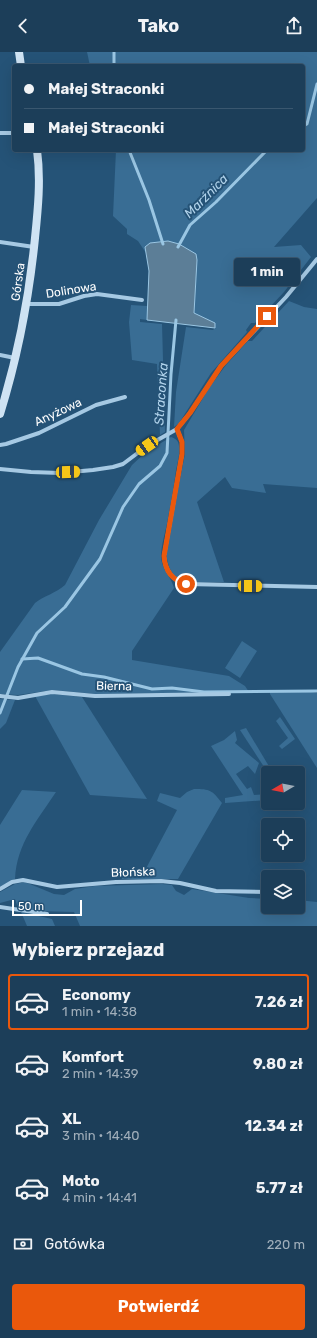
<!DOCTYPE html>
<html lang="pl">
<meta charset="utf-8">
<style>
:root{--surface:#1c3e59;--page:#294962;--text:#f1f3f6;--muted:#a0aeba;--line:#3a576f;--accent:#ea580c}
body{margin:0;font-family:Rubik,sans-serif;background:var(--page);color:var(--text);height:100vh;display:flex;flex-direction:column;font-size:15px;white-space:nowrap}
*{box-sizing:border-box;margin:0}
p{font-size:13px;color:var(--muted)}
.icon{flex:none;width:22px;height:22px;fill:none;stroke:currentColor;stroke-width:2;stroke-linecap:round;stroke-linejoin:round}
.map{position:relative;height:874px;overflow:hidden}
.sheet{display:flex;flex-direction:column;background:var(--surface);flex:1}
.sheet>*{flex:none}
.hud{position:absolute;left:12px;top:12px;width:293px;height:88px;border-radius:4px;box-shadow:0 4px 16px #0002,0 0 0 1px var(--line);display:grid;align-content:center;height:88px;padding:0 12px;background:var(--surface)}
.needle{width:26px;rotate:260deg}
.controls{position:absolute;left:261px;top:714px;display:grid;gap:8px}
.controls a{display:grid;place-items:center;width:44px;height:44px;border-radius:4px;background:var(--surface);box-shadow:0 4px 16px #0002,0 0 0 1px var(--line);font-size:20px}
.scale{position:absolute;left:12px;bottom:10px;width:70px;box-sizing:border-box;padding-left:4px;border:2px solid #fff;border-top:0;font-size:11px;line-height:14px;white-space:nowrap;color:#fff;-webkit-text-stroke:3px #255377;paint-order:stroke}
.end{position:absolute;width:18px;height:18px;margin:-9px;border:5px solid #ea580c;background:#fff;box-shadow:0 0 0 2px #fff}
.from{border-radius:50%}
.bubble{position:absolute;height:28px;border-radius:4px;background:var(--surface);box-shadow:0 4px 16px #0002,0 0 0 1px var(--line);font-size:13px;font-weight:700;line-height:28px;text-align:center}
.car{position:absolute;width:12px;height:24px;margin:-12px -6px;border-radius:5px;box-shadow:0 0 3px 1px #0007;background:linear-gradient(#f5c518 24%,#345 0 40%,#f5c518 0 76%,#345 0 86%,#f5c518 0)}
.hud b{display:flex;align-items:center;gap:14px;height:38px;font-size:15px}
.hud b+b{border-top:1px solid var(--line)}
.hud i{width:10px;height:10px;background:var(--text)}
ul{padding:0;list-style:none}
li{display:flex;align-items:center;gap:12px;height:56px;margin:0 8px 6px;padding:0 4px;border:2px solid transparent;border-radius:4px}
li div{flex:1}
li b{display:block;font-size:15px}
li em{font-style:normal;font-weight:700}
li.active{border-color:var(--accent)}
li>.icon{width:36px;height:36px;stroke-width:1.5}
h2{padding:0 12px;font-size:18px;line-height:48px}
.pay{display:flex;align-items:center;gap:10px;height:44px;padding:0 12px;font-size:15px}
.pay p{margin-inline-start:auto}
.primary-button{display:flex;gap:8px;margin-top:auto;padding:8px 12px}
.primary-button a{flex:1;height:46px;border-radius:4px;background:var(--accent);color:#fff;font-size:16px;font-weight:700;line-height:46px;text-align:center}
header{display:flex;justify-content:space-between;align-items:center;height:52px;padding:0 12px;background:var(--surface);font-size:18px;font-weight:700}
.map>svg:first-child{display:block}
</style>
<header><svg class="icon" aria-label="back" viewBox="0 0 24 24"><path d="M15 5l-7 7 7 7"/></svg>Tako<svg class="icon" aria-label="share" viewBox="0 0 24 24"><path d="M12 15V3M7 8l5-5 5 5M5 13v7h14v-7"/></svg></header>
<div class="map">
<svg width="317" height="874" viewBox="0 0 317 874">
<rect width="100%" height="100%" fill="#255377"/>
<!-- green -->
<g fill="#396d94">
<path d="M87,0H317V146L274,195L301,193L311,205L284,240L255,271H251L246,278L247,280L211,321L179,371L174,375L176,340L186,275L213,278L215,276L194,262L197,208L145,195L146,201L138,189L127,182V177L113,164L116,98H303V14H90Z"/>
<path d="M289,249L304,255L317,257V436L263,432L266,441L232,436L225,425L197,450L224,530C192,530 168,538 166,497L185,402L184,378L209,336L226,313L248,289H252Z"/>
<path d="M131,253L147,254V268L140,267V270L162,272L165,380L160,383L157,312L132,308L129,270Z"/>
<path d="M171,385C174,386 176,387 178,390C181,398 178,409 176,418C174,434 171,450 168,466C166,479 161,492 161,505C162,519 171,524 174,536L132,599V608L229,624L245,634L249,640L95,642L53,638L18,643L0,642V600L35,551C44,544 56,541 65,533L99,468L132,413L146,400Z"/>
<path d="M242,589L257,599L240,626L225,616Z"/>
<path d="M306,639L317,641V716L270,642V640Z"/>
<path d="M52,642L82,645L147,747L90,743L35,644Z"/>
<path d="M0,647L15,648L6,671L0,677Z"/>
<path d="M280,665L295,687L282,697L279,694L288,686L276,669Z"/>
<path d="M246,676L273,721H268L240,678Z"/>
<path d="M235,679L237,688L235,691L259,711L255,722L248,714L236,722L247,737L251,735L254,743L268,742V748L225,751V746L243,743L211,694L224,688Z"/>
<path d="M194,737C210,737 212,738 222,751L178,827H122L121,825L142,824L177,758L157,749L160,741L180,746L187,740Z"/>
<path d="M22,738L56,740C37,769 17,791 15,827L0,835V773Z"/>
<path d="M25,830L54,842L64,843L75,837L95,834L162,832L172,833L176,839L184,843L192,837L249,846L268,847V855H298V848L317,850V874H80L74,860L38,859L17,853L15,847L0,851V840L15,832Z"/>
<path d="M21,860L52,867L55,874H27Z"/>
</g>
<!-- water -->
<path fill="#5c7e97" stroke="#9ac6e3" d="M168,189L179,192L196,202L197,208L194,261L215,271V276L147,268L149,219L145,195L150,191Z"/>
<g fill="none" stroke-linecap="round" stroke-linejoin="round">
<!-- stream -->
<g stroke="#9ac6e3" stroke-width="3">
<path d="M114,14V0"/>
<path d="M303,74L307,72L317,32"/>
<path d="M129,98L149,148L163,192"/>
<path d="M178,195L190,173L216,150L267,98"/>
<path d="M22,607L38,606L82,622L104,625L152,637L172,636L204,640L317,639"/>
<path d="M0,661L18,615L37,581L65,555L100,507L123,455L139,432L160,414L167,401L171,322L176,268"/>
</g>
<!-- street -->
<g stroke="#a6c9e3" stroke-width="4">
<path d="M0,81H14"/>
<path d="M0,190L34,195"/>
<path d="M27,252H59L84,244L97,242L142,248"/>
<path d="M0,303L15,306"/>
<path d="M177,377L182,390V402L164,504C165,518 171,528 186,532L317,535"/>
<path d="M0,393L6,392L39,381L96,353L125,345"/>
<path d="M0,417L31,420L60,421L93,418L113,415L123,412L147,394L177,377L190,361L221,314L286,245L317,207"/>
<path d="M0,644L18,646L52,640L95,644L229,642"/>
<path d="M0,837L12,830L23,828L57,835L116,830L161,829L180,831L216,839L268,840"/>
<path d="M298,840H302"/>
<path d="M0,855L47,862"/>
</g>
<!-- secondary -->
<g stroke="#cfe3f3" stroke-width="8">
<path d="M19,0L21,14"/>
<path d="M0,362C18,304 29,246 35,186C38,157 41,127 37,98"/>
</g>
</g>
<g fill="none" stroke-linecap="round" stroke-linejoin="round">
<!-- route -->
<path stroke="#ea580c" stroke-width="5" d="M186,532C171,528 165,518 164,504L182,402V390L177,377L190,361L221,314L267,264"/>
</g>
<g text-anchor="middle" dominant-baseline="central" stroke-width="4" stroke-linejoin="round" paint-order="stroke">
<!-- street labels -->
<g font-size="12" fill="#fff" stroke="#255377">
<text transform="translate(18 230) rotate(-82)">Górska</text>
<text transform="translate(71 238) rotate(-9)">Dolinowa</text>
<text transform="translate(58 360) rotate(-25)">Anyżowa</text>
<text transform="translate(114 634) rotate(1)">Bierna</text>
<text transform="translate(133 820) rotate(-2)">Błońska</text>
</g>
<!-- water labels -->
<g font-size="13" font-style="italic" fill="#b1d3eb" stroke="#255377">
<text transform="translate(206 144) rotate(-45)">Marźnica</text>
<text transform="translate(161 342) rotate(-86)">Straconka</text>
</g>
</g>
</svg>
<div class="controls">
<a><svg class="needle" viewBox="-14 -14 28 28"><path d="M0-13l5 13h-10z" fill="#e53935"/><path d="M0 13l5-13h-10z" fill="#a0aeba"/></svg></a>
<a><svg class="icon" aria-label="locate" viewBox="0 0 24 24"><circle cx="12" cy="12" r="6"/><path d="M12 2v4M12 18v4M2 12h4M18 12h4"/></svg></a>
<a><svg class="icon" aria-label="layers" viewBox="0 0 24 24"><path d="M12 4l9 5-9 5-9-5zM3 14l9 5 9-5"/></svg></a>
</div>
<div class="scale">50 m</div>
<i class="end from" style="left:186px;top:532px"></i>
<i class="end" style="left:267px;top:264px"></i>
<div class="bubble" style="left:234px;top:206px;width:66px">1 min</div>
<i class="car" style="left:147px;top:394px;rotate:236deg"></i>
<i class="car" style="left:68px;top:420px;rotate:88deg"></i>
<i class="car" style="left:250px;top:534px;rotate:91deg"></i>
<div class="hud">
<b><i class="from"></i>Małej Straconki</b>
<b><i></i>Małej Straconki</b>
</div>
</div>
<section class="sheet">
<h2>Wybierz przejazd</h2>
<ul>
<li class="active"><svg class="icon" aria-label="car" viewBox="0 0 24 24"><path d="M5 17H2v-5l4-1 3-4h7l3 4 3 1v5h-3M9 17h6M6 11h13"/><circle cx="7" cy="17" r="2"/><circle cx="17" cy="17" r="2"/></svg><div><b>Economy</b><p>1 min · 14:38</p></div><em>7.26 zł</em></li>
<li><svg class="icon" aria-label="car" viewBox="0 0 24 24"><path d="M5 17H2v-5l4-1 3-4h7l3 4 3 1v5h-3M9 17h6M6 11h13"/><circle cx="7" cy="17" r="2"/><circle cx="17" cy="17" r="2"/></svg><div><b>Komfort</b><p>2 min · 14:39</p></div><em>9.80 zł</em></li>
<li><svg class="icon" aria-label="car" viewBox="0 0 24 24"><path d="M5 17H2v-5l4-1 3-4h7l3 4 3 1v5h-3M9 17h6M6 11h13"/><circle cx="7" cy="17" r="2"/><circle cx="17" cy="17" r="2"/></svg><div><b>XL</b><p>3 min · 14:40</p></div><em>12.34 zł</em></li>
<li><svg class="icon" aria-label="car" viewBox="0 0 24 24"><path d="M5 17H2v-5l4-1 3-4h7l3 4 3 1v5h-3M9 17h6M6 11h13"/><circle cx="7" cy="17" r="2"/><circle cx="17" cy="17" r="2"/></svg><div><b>Moto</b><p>4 min · 14:41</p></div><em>5.77 zł</em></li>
</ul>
<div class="pay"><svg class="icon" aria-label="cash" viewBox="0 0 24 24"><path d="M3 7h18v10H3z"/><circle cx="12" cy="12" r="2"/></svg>Gotówka<p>220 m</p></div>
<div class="primary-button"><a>Potwierdź</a></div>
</section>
